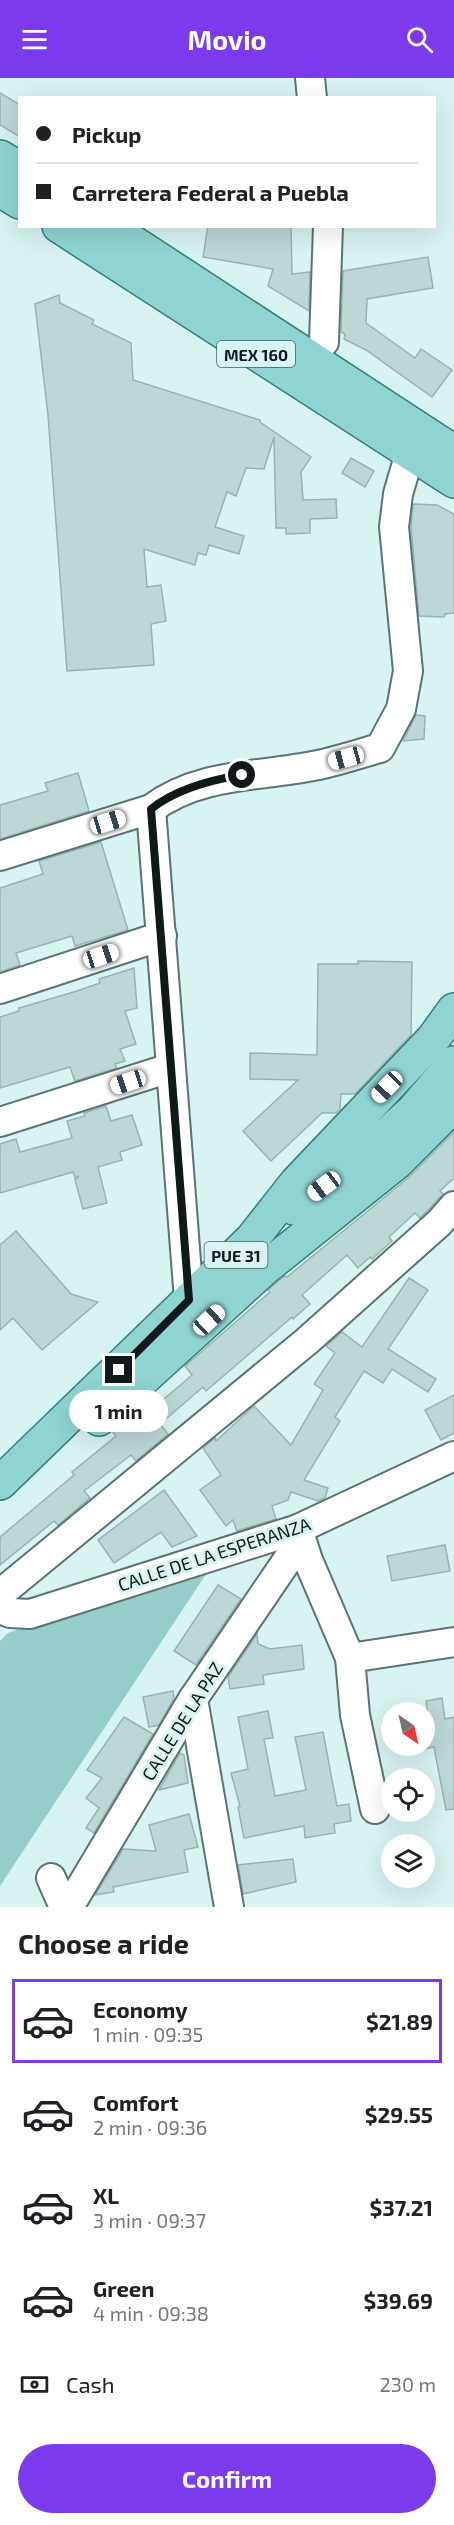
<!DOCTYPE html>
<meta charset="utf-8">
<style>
:root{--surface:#fff;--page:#f6f6f6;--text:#202124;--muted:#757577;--line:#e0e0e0;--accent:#7c3aed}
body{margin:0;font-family:"Exo 2",sans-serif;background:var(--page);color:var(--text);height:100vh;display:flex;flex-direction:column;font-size:22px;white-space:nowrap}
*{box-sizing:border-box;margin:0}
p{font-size:20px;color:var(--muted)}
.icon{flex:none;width:33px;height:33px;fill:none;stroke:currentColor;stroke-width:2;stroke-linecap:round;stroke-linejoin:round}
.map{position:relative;height:1829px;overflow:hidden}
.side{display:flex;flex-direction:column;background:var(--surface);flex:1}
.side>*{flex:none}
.banner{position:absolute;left:18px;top:18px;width:418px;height:132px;border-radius:0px;box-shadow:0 6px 24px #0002;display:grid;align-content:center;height:132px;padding:0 18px;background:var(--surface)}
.needle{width:39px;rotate:146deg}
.tools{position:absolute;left:381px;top:1624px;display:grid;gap:12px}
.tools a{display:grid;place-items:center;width:54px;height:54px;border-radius:50%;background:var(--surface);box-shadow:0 6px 24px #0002;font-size:30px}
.end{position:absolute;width:27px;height:27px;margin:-14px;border:8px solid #0f1919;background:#fff;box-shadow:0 0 0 3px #fff}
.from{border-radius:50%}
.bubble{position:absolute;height:42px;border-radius:21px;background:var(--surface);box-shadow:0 6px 24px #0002;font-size:20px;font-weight:700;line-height:42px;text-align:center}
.car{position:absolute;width:18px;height:36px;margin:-18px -9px;border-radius:8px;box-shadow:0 0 4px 2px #0007;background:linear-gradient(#fff 24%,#345 0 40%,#fff 0 76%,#345 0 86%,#fff 0)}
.banner b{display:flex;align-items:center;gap:21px;height:57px;font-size:22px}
.banner b+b{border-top:2px solid var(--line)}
.banner i{width:15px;height:15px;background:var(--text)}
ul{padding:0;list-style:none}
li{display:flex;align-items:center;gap:18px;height:84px;margin:0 12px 9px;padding:0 6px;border:3px solid transparent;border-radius:0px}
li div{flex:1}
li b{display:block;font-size:22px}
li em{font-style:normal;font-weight:700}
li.on{border-color:var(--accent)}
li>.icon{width:54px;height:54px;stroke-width:1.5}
h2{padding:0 18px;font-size:27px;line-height:72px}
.pay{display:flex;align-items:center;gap:15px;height:66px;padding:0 18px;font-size:22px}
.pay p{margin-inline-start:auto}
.action{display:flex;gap:12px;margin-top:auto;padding:12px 18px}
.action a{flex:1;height:69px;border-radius:36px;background:var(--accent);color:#fff;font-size:24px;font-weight:700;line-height:69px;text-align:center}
header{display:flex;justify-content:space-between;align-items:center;height:78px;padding:0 18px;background:var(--accent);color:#fff;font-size:27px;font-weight:700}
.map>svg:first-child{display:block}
</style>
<header><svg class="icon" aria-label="menu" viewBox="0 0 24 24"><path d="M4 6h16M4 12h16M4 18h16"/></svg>Movio<svg class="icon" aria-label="search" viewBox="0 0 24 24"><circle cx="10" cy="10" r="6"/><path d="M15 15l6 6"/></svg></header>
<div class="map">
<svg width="454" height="1829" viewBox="0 0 454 1829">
<rect width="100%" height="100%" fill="#d7f4f2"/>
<!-- green -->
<path fill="#94cdca" d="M216,1481L0,1808V1563L8,1555Z"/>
<!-- building -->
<g fill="#bbd8d6" stroke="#97b3b1" stroke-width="1.5">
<path d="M0,15L20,27V59L0,47Z"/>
<path d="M208,148H291L292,196L310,194L309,233L268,208L273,191L203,179Z"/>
<path d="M428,179L433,210L367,221L366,245L415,280L421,271L452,292L432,319L366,272L344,261L345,256L341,254L343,193Z"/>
<path d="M59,217L60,225L94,242L92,246L131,265L133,302L260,342V344L311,379L301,394L303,422L336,421L337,440L310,441V455L286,456V450H276L274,359L264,391L246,390L236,418L227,414L215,449L244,458L239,476L209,467L206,477L198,475L195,487L144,471L147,509L161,507L166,543L151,546L154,587L67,593L48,337L35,226Z"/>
<path d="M351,380L374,393L365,409L342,395Z"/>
<path d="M413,426L437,427L454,436V535L445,536L444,539L419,538L411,449Z"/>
<path d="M416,637L425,638L424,661L403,663Z"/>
<path d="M78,695L89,733L0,761V727L48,713L45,705Z"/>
<path d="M101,764L128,852L75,868L72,858L16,875L20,887L0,894V810L43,796L39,783Z"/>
<path d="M358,883L412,884L411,957L355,1016H341L340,1031L336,1035H322L271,1083L243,1053L298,1002L250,1001V975L317,977L318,886H358Z"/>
<path d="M134,890L137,930L125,933L136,966L120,971L125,983L115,986L117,990L75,1003L70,989L0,1010V939L19,933V930L77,913L100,905L99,901Z"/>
<path d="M106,1028L111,1043L132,1037L142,1067L120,1074L122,1082L98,1089L107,1125L83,1131L75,1102L79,1098L75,1100L73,1094L0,1115V1066L16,1061L20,1074L72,1060L67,1043L85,1038L84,1035Z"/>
<path d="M454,1054V1100L440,1113L443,1116L427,1133L420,1140L415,1135L389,1159L392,1163L372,1181L370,1179L358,1190L347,1177L302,1217L310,1226L293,1241L292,1239L206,1313L203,1309L160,1346L168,1356L136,1383L131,1377L84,1413L90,1420L58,1447L54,1443L0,1487V1459L74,1397L72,1394L116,1358L113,1354L144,1326L150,1333L192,1297L185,1288L270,1214L268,1212L277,1204L285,1198L287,1199L408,1100Z"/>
<path d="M16,1153L71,1216L98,1224L42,1272L13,1240L0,1252V1167Z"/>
<path d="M409,1200L428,1212L388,1271L436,1301L428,1314L392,1291L383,1305L364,1293L335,1339L340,1343L304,1402L328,1410L325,1420L318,1423L291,1414L288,1422L272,1428L276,1441L237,1453L233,1442L226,1448L200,1412L221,1397L203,1370L215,1360L216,1363L254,1328L291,1367L323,1312L314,1306L335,1275L326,1268L342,1254L362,1269Z"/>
<path d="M454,1317V1355L441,1362L425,1332Z"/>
<path d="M164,1412L197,1458L172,1469L161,1454L114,1485L98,1462Z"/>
<path d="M445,1467L450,1493L392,1503L387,1478Z"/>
<path d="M218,1507L241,1521L196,1587L174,1573Z"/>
<path d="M257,1556L258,1566L270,1571L302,1567L304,1591L263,1597L264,1606L230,1611L228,1599Z"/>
<path d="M173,1613L174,1620L159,1647L149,1649L143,1619Z"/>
<path d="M442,1620L445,1641L454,1639V1731L446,1732L434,1669L424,1671V1644H429L426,1623Z"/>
<path d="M268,1633L273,1660L264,1661L275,1718L306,1712L295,1659L323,1654L337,1728L349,1726L351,1743L334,1746L335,1755L305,1760L304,1748L244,1760L238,1729L240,1728L231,1695L248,1691L238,1639Z"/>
<path d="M124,1639L153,1656L94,1755L86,1750L99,1730L86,1720L102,1700L87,1692Z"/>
<path d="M180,1675L184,1677L188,1705L159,1712Z"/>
<path d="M189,1736L198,1769L184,1772L188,1794L113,1809L114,1814L95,1817L123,1771L156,1773L149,1747Z"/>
<path d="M293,1781L296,1804L243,1816L238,1787Z"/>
</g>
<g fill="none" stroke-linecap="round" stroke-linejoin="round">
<!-- minor casing -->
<g stroke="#5a7473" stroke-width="32">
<g id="minor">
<path d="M310,0L312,20"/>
<path d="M324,264L328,148"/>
<path d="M151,731C165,894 176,1058 189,1222L202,1235"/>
<path d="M0,778L151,731C198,695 258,699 313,688C335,684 358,676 380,670L401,631L408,593L394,449L398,416L410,375"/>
<path d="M0,911L162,858"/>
<path d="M0,1044L170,990"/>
<path d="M298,1451L308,1482L350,1580L454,1564"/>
<path d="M0,1516L307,1263L439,1145L454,1128"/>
<path d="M0,1531L10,1535L30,1536L298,1451L454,1378"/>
<path d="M350,1580L355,1637L375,1731"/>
<path d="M193,1621L229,1829"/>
<path d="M51,1800L64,1829"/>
<path d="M69,1829L193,1621L301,1462"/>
</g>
</g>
<!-- major casing -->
<g stroke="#31807c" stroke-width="36">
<g id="major">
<path d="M0,79L20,91"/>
<path d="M0,112L20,124"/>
<path d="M59,148L454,403"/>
<path d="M108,148L454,374"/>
<path d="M294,1130L360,1081L413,1033L454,985"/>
<path d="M99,1341L265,1190L396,1085L454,1027"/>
<path d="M0,1405L252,1161L296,1105L433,961L454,932"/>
</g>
</g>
<!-- minor -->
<use href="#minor" stroke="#fff" stroke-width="28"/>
<!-- major -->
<use href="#major" stroke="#8fd4d1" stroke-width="33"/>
</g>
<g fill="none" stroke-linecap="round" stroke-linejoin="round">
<!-- route -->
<path stroke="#0f1919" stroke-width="8" d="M119,1292L189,1222L151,731C176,711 210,702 242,697"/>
</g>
<g text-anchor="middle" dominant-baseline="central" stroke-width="6" stroke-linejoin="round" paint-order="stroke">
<!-- shield labels -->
<g fill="#d7f4f2" stroke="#4b5b5a" stroke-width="1.5">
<rect x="217" y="263" width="78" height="26" rx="4.5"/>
<rect x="204.5" y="1164" width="63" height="26" rx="4.5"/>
</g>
<g font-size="16" font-weight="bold" fill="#0f1919">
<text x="256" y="276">MEX 160</text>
<text x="236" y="1177">PUE 31</text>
</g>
<!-- street labels -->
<g font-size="18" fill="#0f1919" stroke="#d7f4f2">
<text transform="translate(214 1476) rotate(-18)">CALLE DE LA ESPERANZA</text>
<text transform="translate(182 1643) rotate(-58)">CALLE DE LA PAZ</text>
</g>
</g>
</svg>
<div class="tools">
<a><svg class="needle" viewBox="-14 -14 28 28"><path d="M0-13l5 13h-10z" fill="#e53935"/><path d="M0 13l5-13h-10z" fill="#757577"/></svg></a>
<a><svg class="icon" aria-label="locate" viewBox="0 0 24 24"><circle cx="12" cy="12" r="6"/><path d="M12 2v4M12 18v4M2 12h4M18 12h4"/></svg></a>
<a><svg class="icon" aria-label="layers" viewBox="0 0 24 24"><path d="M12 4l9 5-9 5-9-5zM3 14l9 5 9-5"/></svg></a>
</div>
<i class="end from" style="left:242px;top:697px"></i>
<i class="end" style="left:119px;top:1292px"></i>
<div class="bubble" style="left:69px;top:1312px;width:99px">1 min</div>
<i class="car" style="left:346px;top:680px;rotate:255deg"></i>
<i class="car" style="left:108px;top:744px;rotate:73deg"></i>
<i class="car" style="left:101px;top:878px;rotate:72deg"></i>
<i class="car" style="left:128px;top:1004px;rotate:252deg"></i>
<i class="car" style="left:387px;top:1009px;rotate:224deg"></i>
<i class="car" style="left:324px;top:1108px;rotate:233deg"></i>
<i class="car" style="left:209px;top:1242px;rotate:47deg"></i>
<div class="banner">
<b><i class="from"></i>Pickup</b>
<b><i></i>Carretera Federal a Puebla</b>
</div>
</div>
<section class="side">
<h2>Choose a ride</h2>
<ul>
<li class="on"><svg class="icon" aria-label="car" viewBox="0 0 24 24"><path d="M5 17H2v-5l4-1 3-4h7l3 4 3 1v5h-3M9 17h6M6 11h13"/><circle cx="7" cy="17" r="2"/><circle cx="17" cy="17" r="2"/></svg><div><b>Economy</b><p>1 min · 09:35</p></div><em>$21.89</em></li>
<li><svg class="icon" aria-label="car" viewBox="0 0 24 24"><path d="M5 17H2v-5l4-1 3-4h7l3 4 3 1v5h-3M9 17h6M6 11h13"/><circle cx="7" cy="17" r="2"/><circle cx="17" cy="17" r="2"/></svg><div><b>Comfort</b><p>2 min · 09:36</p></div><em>$29.55</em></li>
<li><svg class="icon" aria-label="car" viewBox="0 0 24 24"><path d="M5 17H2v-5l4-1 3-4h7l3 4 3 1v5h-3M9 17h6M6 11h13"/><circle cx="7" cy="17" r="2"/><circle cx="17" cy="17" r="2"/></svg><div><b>XL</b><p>3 min · 09:37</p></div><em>$37.21</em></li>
<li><svg class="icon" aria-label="car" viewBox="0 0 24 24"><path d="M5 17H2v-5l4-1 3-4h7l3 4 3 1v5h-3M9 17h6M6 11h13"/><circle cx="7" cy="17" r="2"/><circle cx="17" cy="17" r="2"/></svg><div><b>Green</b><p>4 min · 09:38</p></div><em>$39.69</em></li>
</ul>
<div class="pay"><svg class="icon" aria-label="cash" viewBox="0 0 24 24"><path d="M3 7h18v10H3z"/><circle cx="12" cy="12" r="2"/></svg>Cash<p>230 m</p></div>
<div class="action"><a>Confirm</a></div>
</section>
